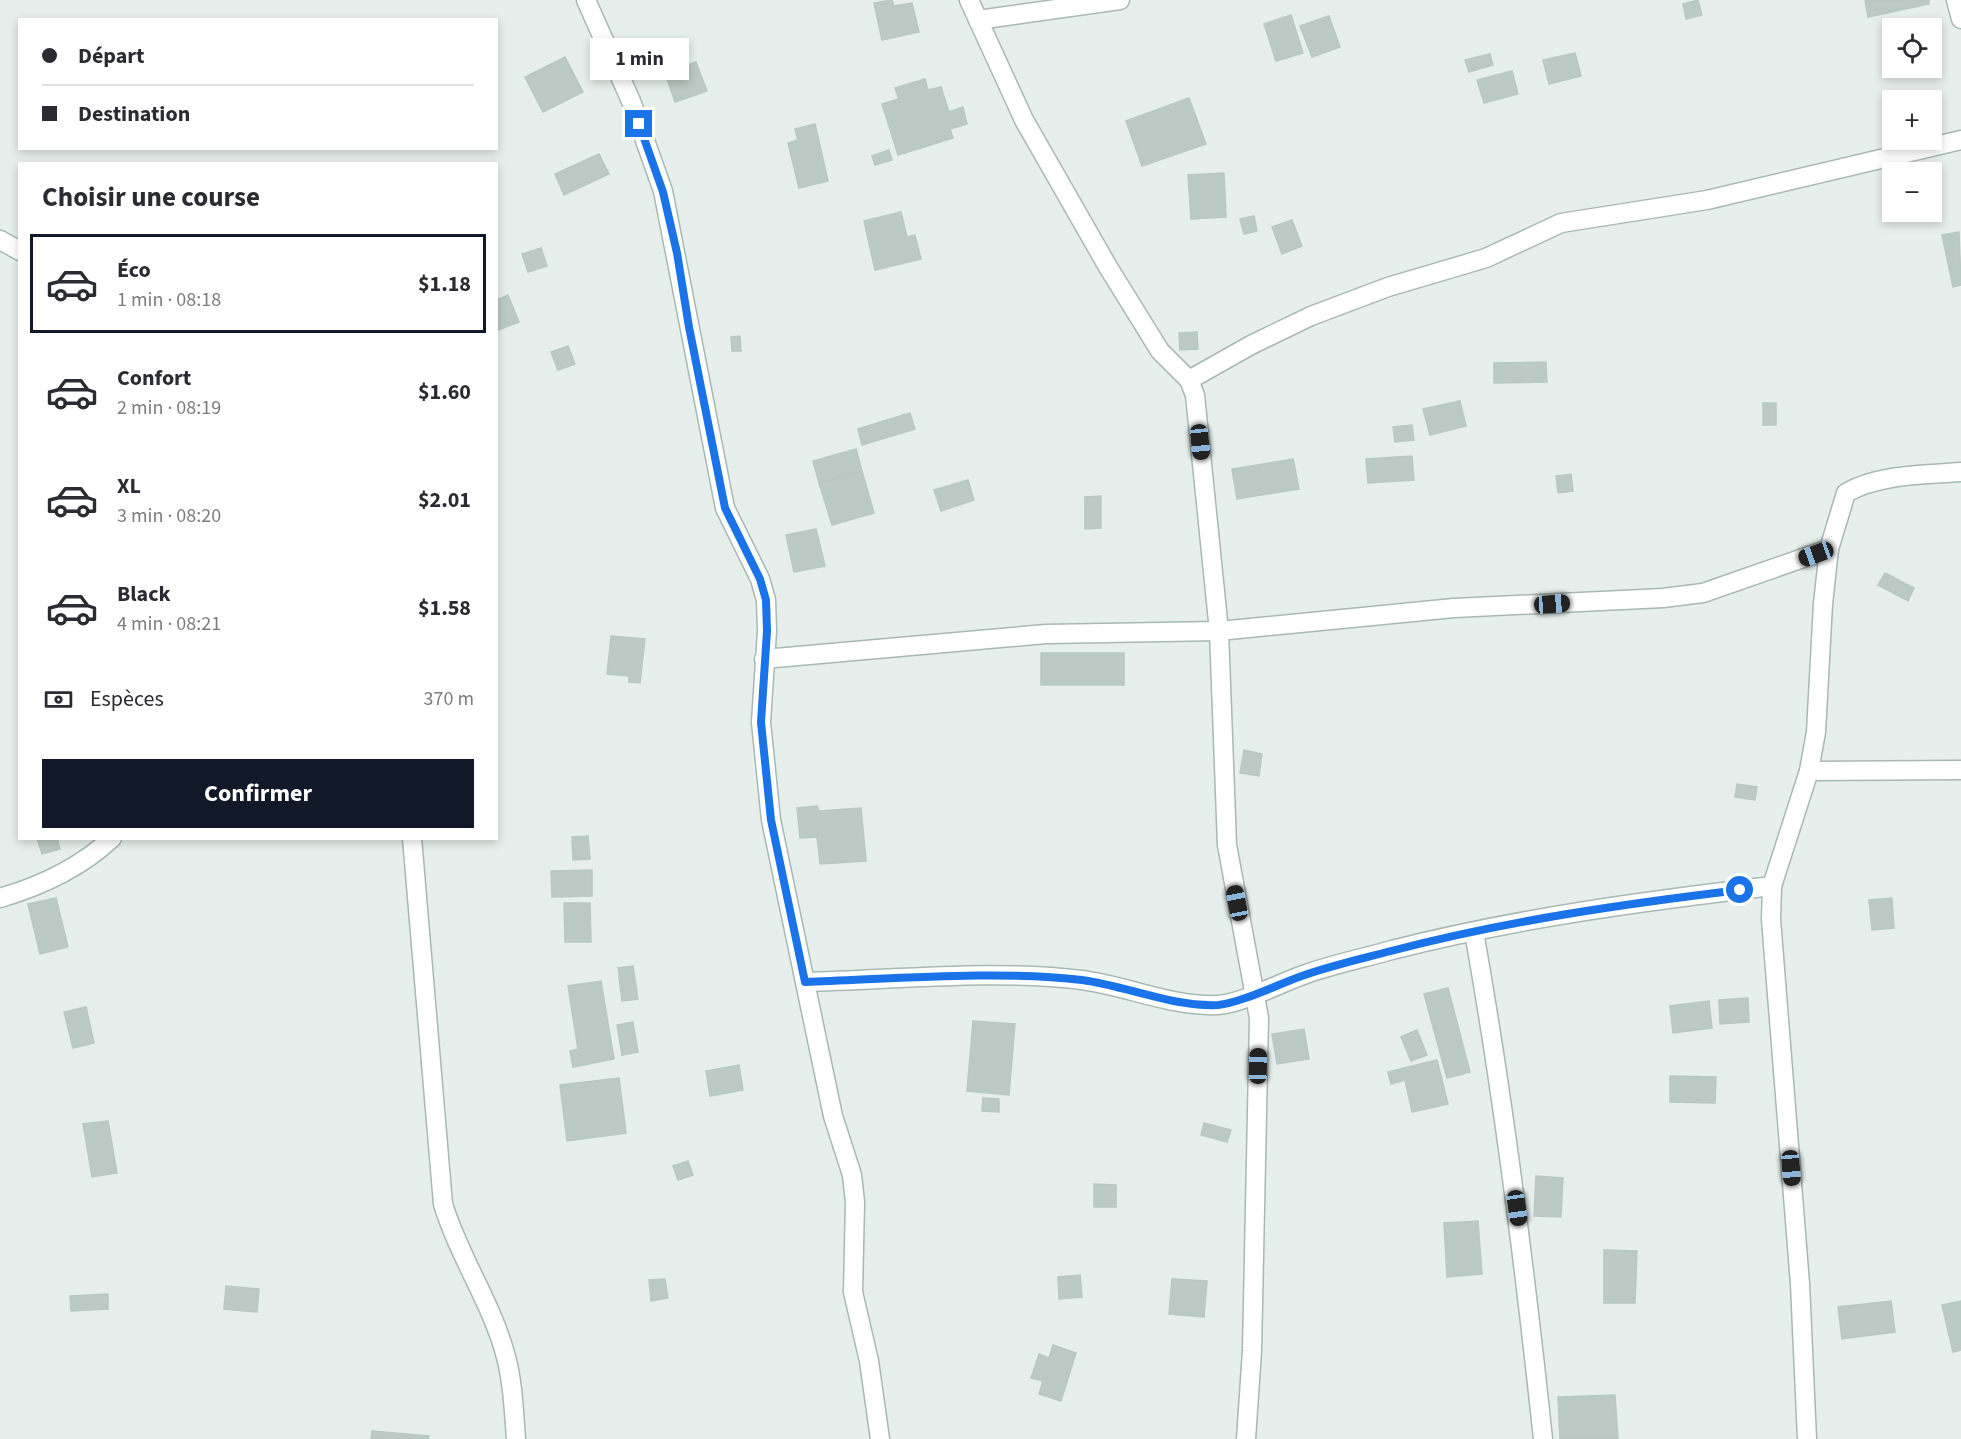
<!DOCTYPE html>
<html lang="fr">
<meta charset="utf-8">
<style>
:root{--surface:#fff;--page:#f2f2f3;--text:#2b2b33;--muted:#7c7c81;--line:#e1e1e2;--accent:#111827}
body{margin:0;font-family:"Source Sans 3",sans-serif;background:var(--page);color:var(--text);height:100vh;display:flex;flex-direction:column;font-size:22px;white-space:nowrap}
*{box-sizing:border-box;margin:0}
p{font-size:20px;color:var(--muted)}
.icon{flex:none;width:33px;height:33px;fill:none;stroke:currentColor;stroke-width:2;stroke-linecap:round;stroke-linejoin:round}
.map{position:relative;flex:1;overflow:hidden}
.side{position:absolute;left:18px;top:162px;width:480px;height:678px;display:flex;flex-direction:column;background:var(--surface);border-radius:0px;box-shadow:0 3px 9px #0003}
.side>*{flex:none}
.guide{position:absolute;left:18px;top:18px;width:480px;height:132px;border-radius:0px;box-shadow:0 3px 9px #0003;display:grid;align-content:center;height:132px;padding:0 24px;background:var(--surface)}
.fabs{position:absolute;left:1882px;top:18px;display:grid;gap:12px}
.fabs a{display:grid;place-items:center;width:60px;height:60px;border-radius:0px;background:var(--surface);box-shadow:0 3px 9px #0003;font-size:30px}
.end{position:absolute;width:27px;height:27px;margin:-14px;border:8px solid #1a73e8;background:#fff;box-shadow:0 0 0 3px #fff}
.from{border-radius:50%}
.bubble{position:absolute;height:42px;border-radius:0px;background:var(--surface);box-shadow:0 3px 9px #0003;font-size:20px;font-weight:700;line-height:42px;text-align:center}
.car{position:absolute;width:18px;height:36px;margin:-18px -9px;border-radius:8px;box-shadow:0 0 4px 2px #0007;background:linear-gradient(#222 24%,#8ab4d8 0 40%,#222 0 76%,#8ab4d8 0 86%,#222 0)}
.guide b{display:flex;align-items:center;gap:21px;height:57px;font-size:22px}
.guide b+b{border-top:2px solid var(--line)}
.guide i{width:15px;height:15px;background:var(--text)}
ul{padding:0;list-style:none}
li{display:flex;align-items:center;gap:18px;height:99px;margin:0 12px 9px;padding:0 12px;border:3px solid transparent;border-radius:0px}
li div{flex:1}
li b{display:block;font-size:22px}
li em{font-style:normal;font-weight:700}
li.current{border-color:var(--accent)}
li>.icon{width:54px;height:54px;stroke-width:1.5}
h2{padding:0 24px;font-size:27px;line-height:72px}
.pay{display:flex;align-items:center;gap:15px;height:66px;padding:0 24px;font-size:22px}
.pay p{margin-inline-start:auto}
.primary-button{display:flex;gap:12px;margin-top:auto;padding:12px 24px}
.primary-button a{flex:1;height:69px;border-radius:0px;background:var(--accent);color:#fff;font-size:24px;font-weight:700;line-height:69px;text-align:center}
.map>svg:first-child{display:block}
</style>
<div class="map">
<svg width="1961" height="1439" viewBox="0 0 1961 1439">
<rect width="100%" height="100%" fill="#e6efeb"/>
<!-- building -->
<g fill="#bbcac4" stroke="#b8c9c2" stroke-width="1.5">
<path d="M892,0L894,6L912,3L919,32L882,40L874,3Z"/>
<path d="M1698,0L1702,15L1686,19L1683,4Z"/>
<path d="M1865,0H1929V4L1868,17Z"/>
<path d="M1291,15L1303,53L1276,61L1264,24Z"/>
<path d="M1329,16L1340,47L1312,57L1300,26Z"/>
<path d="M1575,53L1581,76L1549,84L1543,60Z"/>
<path d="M1490,54L1493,65L1469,72L1465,60Z"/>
<path d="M565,57L583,92L543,112L525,77Z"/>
<path d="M696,62L707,91L675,102L665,73Z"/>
<path d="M1512,71L1518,94L1484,103L1477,80Z"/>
<path d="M925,79L928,90L941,87L949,112L963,107L967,124L950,129L953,138L898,155L882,104L899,99L895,88Z"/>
<path d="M1189,98L1206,144L1142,166L1126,121Z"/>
<path d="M815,124L828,181L799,188L788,143L798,140L795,129Z"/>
<path d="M889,150L892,160L875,165L872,156Z"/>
<path d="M599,154L609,174L564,195L555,174Z"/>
<path d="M1224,173L1226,217L1191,219L1188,175Z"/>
<path d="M901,212L907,237L915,235L921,259L875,270L864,221Z"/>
<path d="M1254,216L1257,231L1244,234L1240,219Z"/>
<path d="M1292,220L1302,246L1282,254L1272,227Z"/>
<path d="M1959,232L1961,285L1953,287L1942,235Z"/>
<path d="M541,248L547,266L528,272L522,254Z"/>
<path d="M508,295L519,322L496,331V300Z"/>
<path d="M1197,332L1198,349L1180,350L1179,333Z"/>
<path d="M740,336L741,351H732L731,337Z"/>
<path d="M568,346L575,364L558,370L551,352Z"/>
<path d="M1546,362L1547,382L1494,383V363Z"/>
<path d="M1460,401L1466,426L1430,435L1423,409Z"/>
<rect x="1763" y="403" width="13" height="22"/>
<path d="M910,413L915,429L862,445L858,429Z"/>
<path d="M1412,425L1414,440L1395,442L1393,427Z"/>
<path d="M856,449L862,471L819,483L813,461Z"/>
<path d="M1412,456L1414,480L1368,483L1366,459Z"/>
<path d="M1293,459L1299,489L1237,499L1232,469Z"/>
<path d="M862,471L874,513L832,525L819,483Z"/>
<path d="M1571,474L1573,491L1558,493L1556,476Z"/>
<path d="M968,480L974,500L941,511L934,490Z"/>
<path d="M1101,496V528L1085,529V497Z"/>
<path d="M816,529L825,566L794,572L786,535Z"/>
<path d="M1885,573L1914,588L1908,601L1878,585Z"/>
<path d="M611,636L645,639L640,683L629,682V676L607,674Z"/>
<rect x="1041" y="653" width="83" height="32"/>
<path d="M1244,750L1262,754L1259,776L1240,773Z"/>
<path d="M1737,784L1757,787L1755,800L1735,797Z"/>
<path d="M817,806L819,811L861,808L866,861L820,864L817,837L800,838L797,808Z"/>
<path d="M588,836L590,859L573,860L572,837Z"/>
<path d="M37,838H57L60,849L42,854Z"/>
<path d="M592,870V896L552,897L551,871Z"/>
<path d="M56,898L68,947L40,954L28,904Z"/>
<path d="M1892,898L1894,928L1872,930L1869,900Z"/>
<path d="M564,903H590L591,942H565Z"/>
<path d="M633,966L638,999L622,1001L618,968Z"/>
<path d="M601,981L614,1059L573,1067L570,1051L578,1049L568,986Z"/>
<path d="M1448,988L1470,1072L1447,1078L1424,994Z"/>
<path d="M1748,998L1749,1022L1720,1024L1719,1000Z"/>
<path d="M1709,1001L1712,1028L1673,1033L1670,1006Z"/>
<path d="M86,1007L94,1043L73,1048L64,1012Z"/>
<path d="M973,1021L1015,1024L1009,1095L967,1091Z"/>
<path d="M633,1022L638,1052L622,1055L617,1025Z"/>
<path d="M1304,1029L1309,1059L1277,1064L1272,1034Z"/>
<path d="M1417,1030L1427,1055L1411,1061L1401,1037Z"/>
<path d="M1437,1060L1448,1104L1412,1112L1405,1080L1391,1084L1388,1072Z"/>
<path d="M739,1065L743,1090L710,1096L706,1071Z"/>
<path d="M1670,1076L1716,1077L1715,1103L1670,1102Z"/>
<path d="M619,1078L626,1133L567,1141L560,1085Z"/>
<path d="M983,1098L999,1099V1112L982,1111Z"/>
<path d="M108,1121L117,1173L92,1177L83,1124Z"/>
<path d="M1204,1123L1231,1130L1227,1142L1201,1135Z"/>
<path d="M688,1161L693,1175L678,1180L673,1166Z"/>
<path d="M1536,1176L1563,1178L1561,1217L1534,1216Z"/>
<path d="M1094,1184L1116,1185V1207H1094Z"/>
<path d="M1478,1221L1482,1274L1447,1277L1444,1223Z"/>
<path d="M1604,1250L1637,1251L1635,1303H1604Z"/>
<path d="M1080,1275L1082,1297L1059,1299L1058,1277Z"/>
<path d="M665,1279L668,1298L651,1301L649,1280Z"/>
<path d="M1172,1279L1207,1281L1204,1317L1169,1314Z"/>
<path d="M226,1286L259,1289L257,1312L224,1309Z"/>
<path d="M108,1294V1309L71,1311L70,1296Z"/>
<path d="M1891,1301L1895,1332L1842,1339L1838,1307Z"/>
<path d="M1961,1301V1350L1953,1352L1942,1305Z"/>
<path d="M1053,1345L1076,1353L1061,1401L1039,1394L1043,1381L1031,1378L1039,1354L1049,1358Z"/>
<path d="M1615,1395L1618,1439H1560L1558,1397Z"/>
<path d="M372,1431L429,1436L428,1439H371Z"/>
</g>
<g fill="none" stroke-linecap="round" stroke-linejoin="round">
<!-- street casing -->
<g stroke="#a8b8b2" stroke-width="21">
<g id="street">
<path d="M586,0L631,101L663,191L725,508L760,579L766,600L767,631L761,722L771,820L833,1116L852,1175L855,1202L853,1292L869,1361L880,1439"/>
<path d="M969,0L1024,120L1108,267L1160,351L1189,380L1195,395L1219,631L1227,845L1259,1018L1252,1351L1246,1439"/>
<path d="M1956,0L1961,19"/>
<path d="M978,20L1120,0"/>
<path d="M0,240L20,251"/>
<path d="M1189,380L1251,345L1311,316L1388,287L1486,258L1561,223L1707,200L1961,140"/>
<path d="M764,659L1046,634L1219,631L1454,608L1663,598L1703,593L1829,549"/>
<path d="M1809,771L1961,770"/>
<path d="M412,838L443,1204C459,1257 492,1303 506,1357C513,1382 514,1413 516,1439"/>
<path d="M0,898C41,886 80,868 112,838"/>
<path d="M1474,932C1504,1100 1525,1269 1543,1439"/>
<path d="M805,982C895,980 992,969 1082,980C1127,986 1172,1007 1218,1005C1241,1004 1282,982 1306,974C1334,964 1364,958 1392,950C1517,918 1645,901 1772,886"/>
<path d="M1807,1439L1800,1284L1771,919L1772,886L1809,771L1816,732L1823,604L1829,549L1846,493C1878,474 1924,475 1961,472"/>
</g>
</g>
<!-- street -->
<use href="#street" stroke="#fff" stroke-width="18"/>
</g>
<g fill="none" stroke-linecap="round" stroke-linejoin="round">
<!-- route -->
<path stroke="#1a73e8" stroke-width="8" d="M639,124L663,192L677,253L689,327L725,508L760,579L766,600L767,631L761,722L763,742L771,820L805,982C893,979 996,970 1082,980C1127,986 1172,1007 1218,1005C1240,1003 1277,985 1299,977C1329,966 1361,959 1391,951C1505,921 1623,904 1740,890"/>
</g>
</svg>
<div class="fabs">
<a><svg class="icon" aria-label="locate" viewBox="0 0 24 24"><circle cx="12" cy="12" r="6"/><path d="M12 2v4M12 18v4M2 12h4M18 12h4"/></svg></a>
<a>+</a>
<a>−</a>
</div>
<i class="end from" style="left:1740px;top:890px"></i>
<i class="end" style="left:639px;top:124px"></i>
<div class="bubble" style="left:590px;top:38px;width:99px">1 min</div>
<i class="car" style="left:1200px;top:442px;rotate:174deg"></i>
<i class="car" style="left:1816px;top:554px;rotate:250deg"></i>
<i class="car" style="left:1552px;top:604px;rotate:86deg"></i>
<i class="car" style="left:1237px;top:903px;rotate:349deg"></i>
<i class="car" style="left:1258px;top:1066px;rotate:1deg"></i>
<i class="car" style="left:1791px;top:1168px;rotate:175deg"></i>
<i class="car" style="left:1517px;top:1208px;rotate:172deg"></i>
<div class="guide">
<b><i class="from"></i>Départ</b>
<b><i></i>Destination</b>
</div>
<section class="side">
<h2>Choisir une course</h2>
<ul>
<li class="current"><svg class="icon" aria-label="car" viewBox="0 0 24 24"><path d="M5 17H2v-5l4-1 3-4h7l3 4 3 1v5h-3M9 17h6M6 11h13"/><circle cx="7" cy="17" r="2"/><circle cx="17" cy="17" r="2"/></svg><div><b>Éco</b><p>1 min · 08:18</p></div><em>$1.18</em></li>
<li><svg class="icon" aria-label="car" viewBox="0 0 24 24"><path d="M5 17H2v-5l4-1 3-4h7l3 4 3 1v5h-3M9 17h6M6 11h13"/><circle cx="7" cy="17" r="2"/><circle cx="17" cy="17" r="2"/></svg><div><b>Confort</b><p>2 min · 08:19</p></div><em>$1.60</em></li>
<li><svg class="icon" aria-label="car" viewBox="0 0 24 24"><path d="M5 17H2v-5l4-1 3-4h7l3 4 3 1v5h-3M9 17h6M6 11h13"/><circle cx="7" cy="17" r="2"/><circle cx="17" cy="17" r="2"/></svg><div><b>XL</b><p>3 min · 08:20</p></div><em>$2.01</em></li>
<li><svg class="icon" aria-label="car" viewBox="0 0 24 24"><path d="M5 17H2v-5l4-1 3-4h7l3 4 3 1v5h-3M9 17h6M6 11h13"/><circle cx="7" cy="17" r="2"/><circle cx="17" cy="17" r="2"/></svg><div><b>Black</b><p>4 min · 08:21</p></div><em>$1.58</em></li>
</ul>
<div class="pay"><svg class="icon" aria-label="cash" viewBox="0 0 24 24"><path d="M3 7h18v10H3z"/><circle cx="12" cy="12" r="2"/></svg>Espèces<p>370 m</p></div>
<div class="primary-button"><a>Confirmer</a></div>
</section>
</div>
